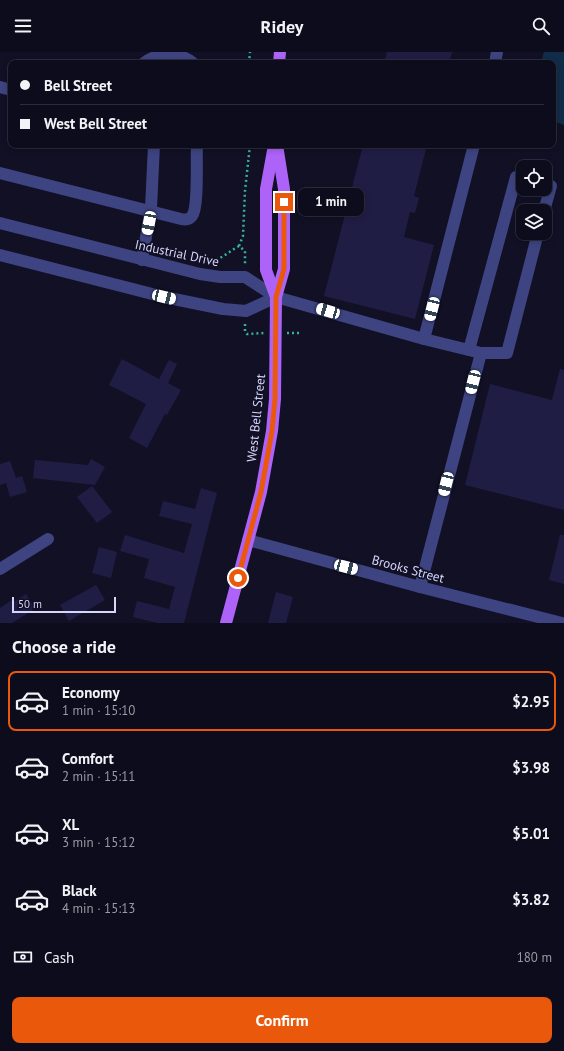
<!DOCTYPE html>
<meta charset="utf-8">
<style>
:root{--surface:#0d0c1c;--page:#161525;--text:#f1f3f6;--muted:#9a9ba3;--line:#2d2c3b;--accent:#ea580c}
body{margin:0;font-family:"PT Sans",sans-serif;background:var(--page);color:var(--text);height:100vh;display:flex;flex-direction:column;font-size:15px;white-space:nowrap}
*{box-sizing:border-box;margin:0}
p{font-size:13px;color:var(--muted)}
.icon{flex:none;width:22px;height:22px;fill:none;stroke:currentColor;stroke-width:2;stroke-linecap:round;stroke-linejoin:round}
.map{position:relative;height:571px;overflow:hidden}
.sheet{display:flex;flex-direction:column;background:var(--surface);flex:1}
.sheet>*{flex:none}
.guide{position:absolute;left:8px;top:8px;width:548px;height:88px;border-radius:8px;box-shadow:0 2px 6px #0003,0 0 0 1px var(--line);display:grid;align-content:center;height:88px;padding:0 12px;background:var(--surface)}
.buttons{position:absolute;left:516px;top:108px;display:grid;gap:8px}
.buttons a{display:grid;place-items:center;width:36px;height:36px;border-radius:8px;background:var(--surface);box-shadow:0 2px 6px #0003,0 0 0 1px var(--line);font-size:20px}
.scale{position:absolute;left:12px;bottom:10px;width:104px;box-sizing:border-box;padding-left:4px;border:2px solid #d6d6fd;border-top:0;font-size:11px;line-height:14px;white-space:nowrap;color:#d6d6fd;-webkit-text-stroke:3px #111025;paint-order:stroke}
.end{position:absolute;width:18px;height:18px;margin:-9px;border:5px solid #ea580c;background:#fff;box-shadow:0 0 0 2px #fff}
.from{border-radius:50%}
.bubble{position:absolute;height:28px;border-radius:8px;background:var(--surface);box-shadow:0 2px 6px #0003,0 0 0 1px var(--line);font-size:13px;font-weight:700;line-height:28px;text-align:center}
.car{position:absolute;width:12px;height:24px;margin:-12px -6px;border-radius:5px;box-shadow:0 0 3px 1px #0007;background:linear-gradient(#fff 24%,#345 0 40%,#fff 0 76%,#345 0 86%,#fff 0)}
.guide b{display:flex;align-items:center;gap:14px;height:38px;font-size:15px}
.guide b+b{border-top:1px solid var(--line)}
.guide i{width:10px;height:10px;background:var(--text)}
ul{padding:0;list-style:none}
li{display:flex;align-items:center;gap:12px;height:60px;margin:0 8px 6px;padding:0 4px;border:2px solid transparent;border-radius:8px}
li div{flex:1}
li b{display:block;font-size:15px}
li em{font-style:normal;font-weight:700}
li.current{border-color:var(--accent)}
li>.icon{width:36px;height:36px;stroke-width:1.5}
h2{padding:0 12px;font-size:18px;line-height:48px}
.pay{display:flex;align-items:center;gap:10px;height:44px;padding:0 12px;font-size:15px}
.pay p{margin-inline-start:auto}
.primary-button{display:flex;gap:8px;margin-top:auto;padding:8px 12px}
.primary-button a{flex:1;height:46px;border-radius:8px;background:var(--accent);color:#fff;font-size:16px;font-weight:700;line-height:46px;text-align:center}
header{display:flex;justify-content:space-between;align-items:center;height:52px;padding:0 12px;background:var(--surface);font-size:18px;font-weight:700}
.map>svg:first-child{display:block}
</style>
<header><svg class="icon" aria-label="menu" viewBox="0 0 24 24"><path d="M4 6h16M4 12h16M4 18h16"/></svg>Ridey<svg class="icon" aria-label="search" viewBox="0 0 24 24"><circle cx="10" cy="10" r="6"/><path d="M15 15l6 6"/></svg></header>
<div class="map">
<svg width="564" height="571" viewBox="0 0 564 571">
<rect width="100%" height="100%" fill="#111025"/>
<!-- water -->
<path fill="#112c48" d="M544,0H564V73L553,69V11H541Z"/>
<!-- building -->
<g fill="#201d45">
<path d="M387,0H452L449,11H384Z"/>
<path d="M363,93H427L414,144L419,146L415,161L410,160L404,185L434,193L415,267L324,244Z"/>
<path d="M122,307L159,327L169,308L177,312L168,331L181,338L167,363L165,362L147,396L129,386L146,352L109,333Z"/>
<path d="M560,317L564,318V458L465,433L490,332L552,348Z"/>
<path d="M91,407L105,415L95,433L33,426L35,408L88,413Z"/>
<path d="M10,409L16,426L22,424L27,440L10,445L6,431L0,433V412Z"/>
<path d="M92,434L112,460L97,471L77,445Z"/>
<path d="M201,436L217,441L184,571H157L133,565L137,549L169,557L175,535L144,526L149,507L120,499L125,483L184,501L192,472L159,464L163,449L195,457Z"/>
<path d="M560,483H564V532L549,528Z"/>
<path d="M99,495L117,500L111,526L92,521Z"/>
<path d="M96,533L105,548L69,569L60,553Z"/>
<path d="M276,540L293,545L286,571H268Z"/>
<path d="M26,542L35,557L12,571H0V556L12,548L13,550Z"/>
</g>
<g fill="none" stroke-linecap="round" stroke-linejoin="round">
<!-- path -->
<g stroke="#36b19a" stroke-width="2.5" stroke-dasharray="2 3" stroke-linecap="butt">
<path d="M249,11L250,0"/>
<path d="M239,194L243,184L245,139L250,93"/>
<path d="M206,209C219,210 228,200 239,194L245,199V213"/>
<path d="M245,272V279L247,282L264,281"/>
<path d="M287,281H300"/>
</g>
<!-- minor -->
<g stroke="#3e4481" stroke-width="12">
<path d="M144,11C158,0 180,0 193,11"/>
<path d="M495,11L497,0"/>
<path d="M0,35L11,38"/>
<path d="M0,121L181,167C185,168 189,168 192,164C199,155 196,107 197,93"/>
<path d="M544,159L551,134L545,133"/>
<path d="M0,171L200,222L220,225H245L276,245L424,287L481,301L420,535"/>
<path d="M0,203L164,245L223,257L246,259L276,245"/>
<path d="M142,208L151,156L154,93"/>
<path d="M424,287L474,93"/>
<path d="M469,298L516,125L523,127"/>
<path d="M481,301H507L538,181"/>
<path d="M248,488L420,535L562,571"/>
<path d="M0,517L48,487"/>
</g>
<!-- major -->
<g stroke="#ad63f7" stroke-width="12">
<path d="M279,11L280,0"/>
<path d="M274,93L266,137V218L276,245"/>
<path d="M226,571L261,440L272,379L275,347L276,245L284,217V137L277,93"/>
</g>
</g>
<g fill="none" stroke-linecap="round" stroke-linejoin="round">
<!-- route -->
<path stroke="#ea580c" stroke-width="5" d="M238,526L261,440L272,379L275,347L276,245L284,217V150"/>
</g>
<g text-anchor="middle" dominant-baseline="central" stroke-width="3.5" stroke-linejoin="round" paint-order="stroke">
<!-- street labels -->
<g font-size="13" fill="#d6d6fd" stroke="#111025">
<text transform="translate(177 201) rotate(12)">Industrial Drive</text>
<text transform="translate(256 366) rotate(-84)">West Bell Street</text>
<text transform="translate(408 517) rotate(15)">Brooks Street</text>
</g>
</g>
</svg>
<div class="buttons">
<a><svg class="icon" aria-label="locate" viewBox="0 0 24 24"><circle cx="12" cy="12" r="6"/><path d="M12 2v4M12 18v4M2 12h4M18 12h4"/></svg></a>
<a><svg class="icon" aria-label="layers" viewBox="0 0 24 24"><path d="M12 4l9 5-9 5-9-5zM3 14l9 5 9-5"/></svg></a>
</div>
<div class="scale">50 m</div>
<i class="end from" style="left:238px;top:526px"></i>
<i class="end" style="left:284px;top:150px"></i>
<div class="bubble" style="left:298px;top:136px;width:66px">1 min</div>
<i class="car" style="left:149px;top:171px;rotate:191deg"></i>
<i class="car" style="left:164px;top:245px;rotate:103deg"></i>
<i class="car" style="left:432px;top:257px;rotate:194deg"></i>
<i class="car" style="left:328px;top:259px;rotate:286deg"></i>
<i class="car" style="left:473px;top:330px;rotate:194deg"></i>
<i class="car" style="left:446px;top:432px;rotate:194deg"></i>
<i class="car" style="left:346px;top:515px;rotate:105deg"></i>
<div class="guide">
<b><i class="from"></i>Bell Street</b>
<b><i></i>West Bell Street</b>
</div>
</div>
<section class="sheet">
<h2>Choose a ride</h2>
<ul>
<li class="current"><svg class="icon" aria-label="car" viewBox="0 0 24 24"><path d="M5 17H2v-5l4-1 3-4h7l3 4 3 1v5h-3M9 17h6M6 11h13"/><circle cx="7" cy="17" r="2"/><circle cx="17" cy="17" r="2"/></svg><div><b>Economy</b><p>1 min · 15:10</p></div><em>$2.95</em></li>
<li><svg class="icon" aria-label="car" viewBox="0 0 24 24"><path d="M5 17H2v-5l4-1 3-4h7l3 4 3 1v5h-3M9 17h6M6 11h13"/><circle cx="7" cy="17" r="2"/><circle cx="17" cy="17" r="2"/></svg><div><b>Comfort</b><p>2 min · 15:11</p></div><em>$3.98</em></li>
<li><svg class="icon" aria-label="car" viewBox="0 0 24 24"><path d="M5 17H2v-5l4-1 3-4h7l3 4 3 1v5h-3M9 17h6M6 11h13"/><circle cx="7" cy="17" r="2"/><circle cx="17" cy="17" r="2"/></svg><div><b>XL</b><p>3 min · 15:12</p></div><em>$5.01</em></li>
<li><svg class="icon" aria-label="car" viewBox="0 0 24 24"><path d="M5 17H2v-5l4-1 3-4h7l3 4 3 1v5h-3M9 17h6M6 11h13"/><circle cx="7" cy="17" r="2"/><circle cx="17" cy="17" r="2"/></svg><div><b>Black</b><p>4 min · 15:13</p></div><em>$3.82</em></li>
</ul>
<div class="pay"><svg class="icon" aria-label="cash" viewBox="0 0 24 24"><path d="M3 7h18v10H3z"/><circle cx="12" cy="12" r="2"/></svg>Cash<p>180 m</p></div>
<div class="primary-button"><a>Confirm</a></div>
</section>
